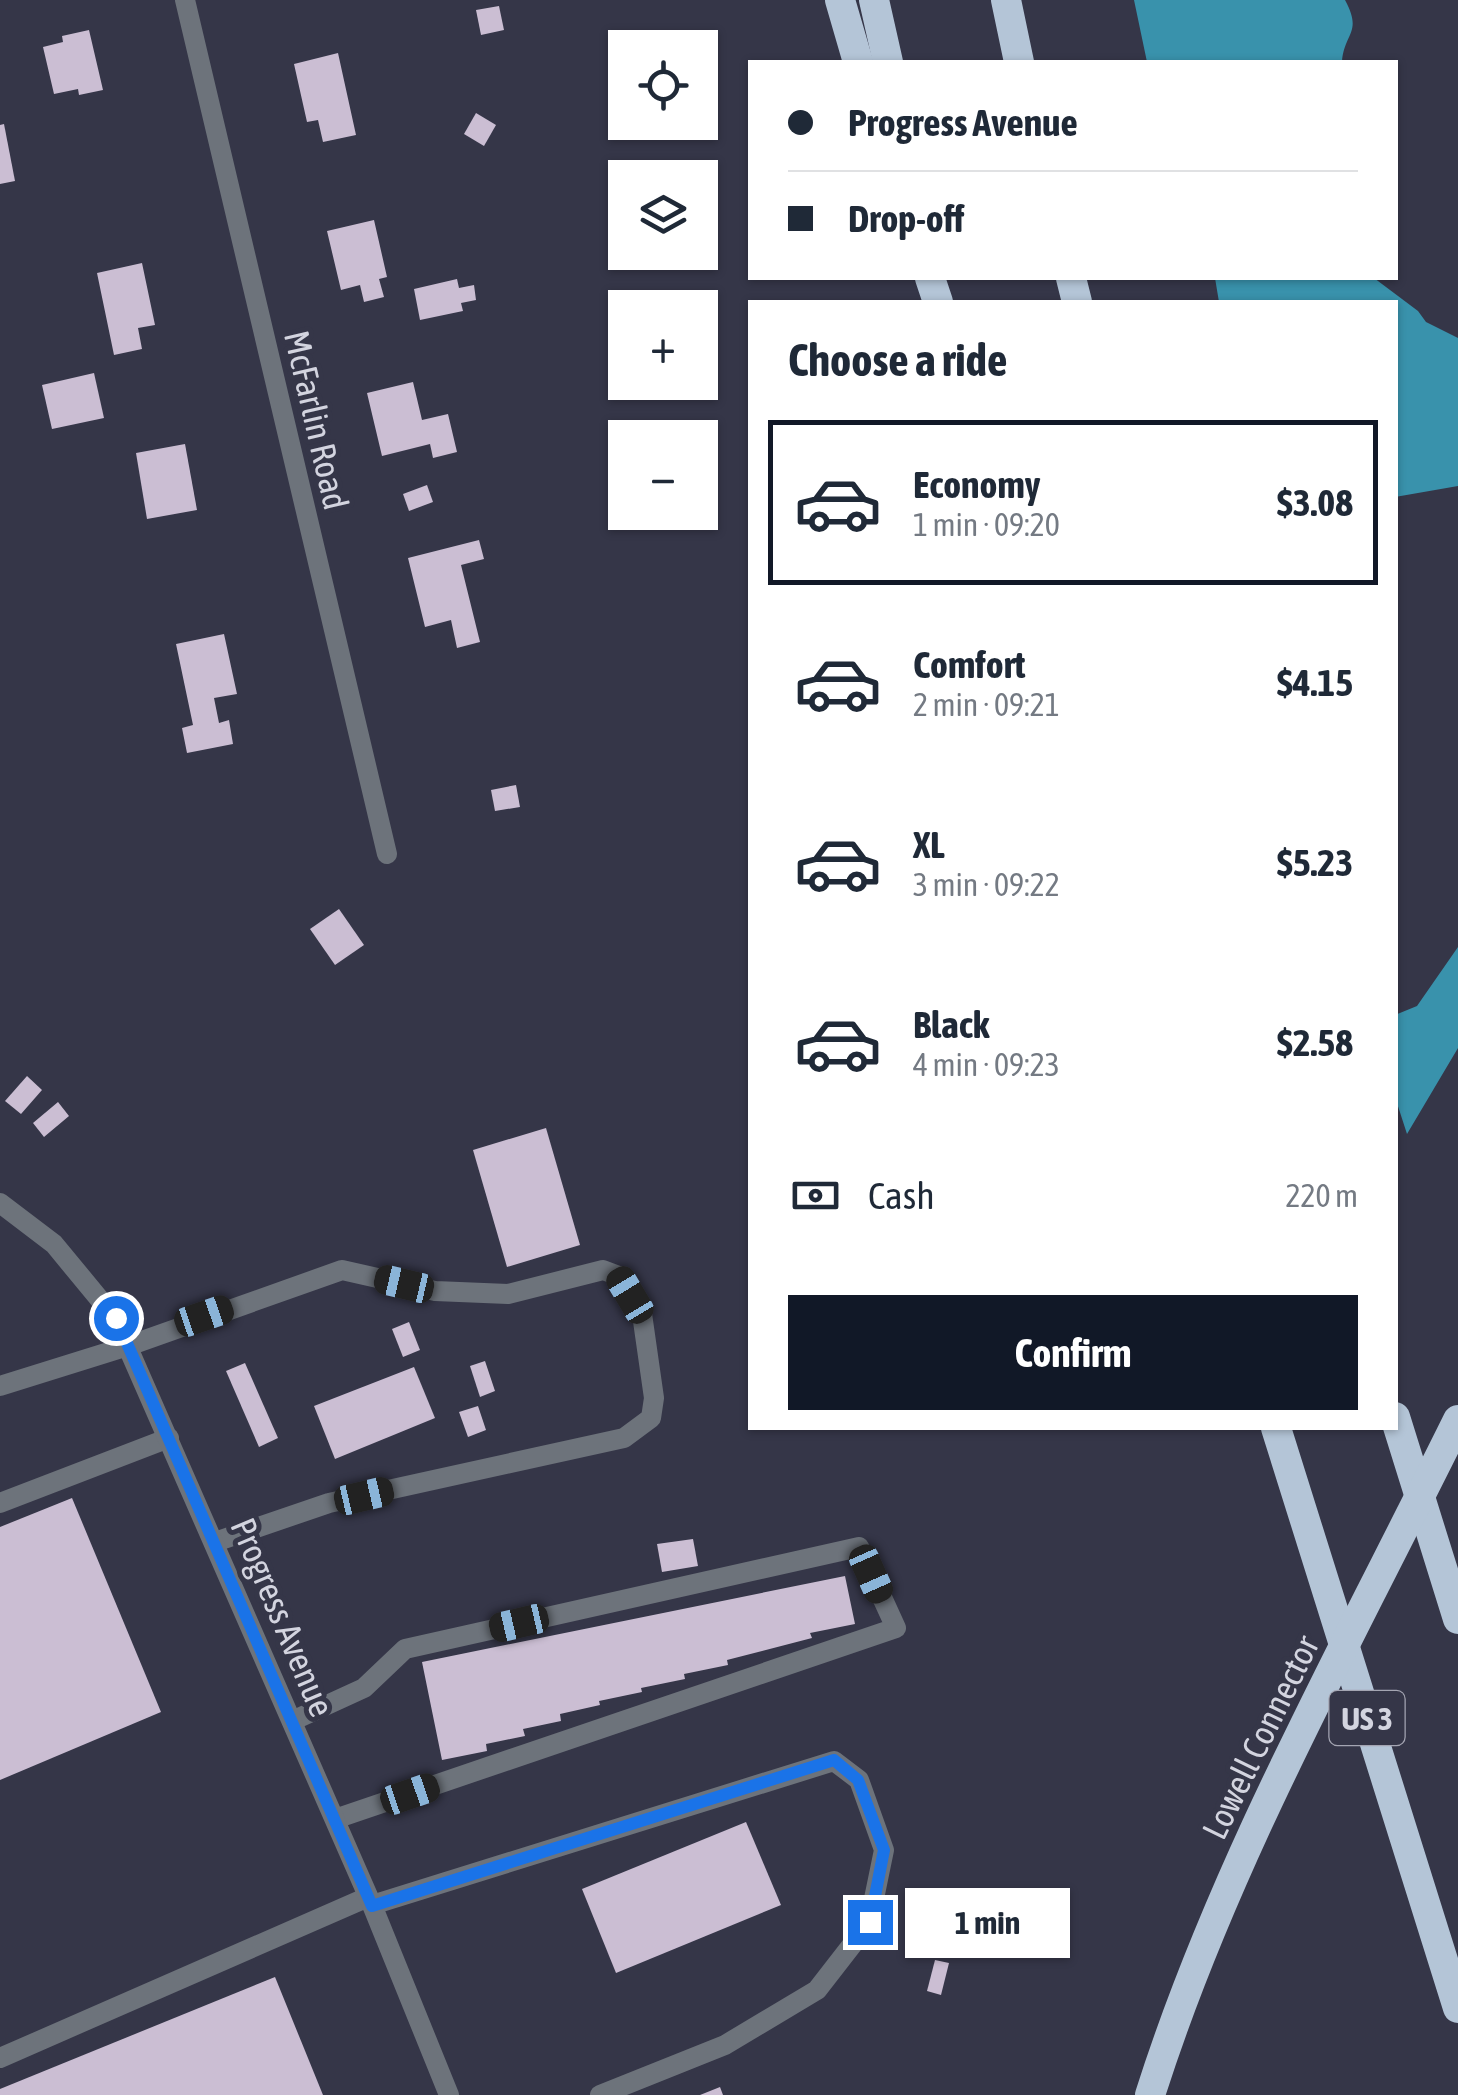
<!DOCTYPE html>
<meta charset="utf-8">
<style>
:root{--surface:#fff;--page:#f2f2f3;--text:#1f2937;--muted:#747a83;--line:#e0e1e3;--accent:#111827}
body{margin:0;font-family:"Asap Condensed",sans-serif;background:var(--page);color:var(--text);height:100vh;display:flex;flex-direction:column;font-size:38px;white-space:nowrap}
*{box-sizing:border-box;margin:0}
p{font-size:32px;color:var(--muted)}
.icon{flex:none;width:55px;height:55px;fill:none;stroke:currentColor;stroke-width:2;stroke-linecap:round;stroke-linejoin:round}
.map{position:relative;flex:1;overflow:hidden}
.side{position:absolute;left:748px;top:300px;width:650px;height:1130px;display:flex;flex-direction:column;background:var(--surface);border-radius:0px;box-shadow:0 2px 8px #0004}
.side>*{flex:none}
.guide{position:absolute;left:748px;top:60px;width:650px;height:220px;border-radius:0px;box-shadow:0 2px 8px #0004;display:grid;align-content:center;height:220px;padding:0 40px;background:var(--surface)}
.buttons{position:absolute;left:608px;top:30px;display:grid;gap:20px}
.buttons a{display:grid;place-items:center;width:110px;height:110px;border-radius:0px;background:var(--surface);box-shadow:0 2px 8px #0004;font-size:50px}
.end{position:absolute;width:45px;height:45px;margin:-22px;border:12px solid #1a73e8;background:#fff;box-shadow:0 0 0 5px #fff}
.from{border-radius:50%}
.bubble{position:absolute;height:70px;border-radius:0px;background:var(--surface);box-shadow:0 2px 8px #0004;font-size:32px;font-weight:700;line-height:70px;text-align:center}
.car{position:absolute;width:30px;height:60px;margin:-30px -15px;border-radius:12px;box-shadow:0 0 8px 2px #0007;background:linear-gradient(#222 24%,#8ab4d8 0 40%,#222 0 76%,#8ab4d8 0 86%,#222 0)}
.guide b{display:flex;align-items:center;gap:35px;height:95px;font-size:38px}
.guide b+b{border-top:2px solid var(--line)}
.guide i{width:25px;height:25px;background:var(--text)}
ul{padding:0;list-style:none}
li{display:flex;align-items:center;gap:30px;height:165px;margin:0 20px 15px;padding:0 20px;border:5px solid transparent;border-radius:0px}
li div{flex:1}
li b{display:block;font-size:38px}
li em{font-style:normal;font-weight:700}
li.on{border-color:var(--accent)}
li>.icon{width:90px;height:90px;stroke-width:1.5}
h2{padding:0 40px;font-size:45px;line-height:120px}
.pay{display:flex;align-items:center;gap:25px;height:110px;padding:0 40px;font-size:38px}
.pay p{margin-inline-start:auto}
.action{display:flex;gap:20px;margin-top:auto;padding:20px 40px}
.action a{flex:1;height:115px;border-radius:0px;background:var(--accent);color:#fff;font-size:40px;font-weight:700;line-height:115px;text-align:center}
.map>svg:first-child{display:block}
</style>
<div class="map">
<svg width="1458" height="2095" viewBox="0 0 1458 2095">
<rect width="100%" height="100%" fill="#353648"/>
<!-- water -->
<g fill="#3992ac">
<path d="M1134,0H1345C1363,33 1344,33 1342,62H1147Z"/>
<path d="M1215,278H1374L1418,311L1426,322L1458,338V486L1395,497V302H1219Z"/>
<path d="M1458,947V1048L1407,1134L1395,1097V1015L1417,1006Z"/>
</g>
<!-- building -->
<g fill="#cbbed3">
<path d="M499,6L504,30L481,35L476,10Z"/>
<path d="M89,30L103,90L79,95L78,89L54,94L43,47L63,42L62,36Z"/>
<path d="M338,53L356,135L323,142L318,120L307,122L294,64Z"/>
<path d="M476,113L496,125L484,146L464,134Z"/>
<path d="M4,124L15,181L0,184V125Z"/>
<path d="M374,220L387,277L379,279L384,297L364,302L360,285L341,290L327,231Z"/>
<path d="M142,263L155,325L138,328L142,349L114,355L97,273Z"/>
<path d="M457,279L459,288L474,285L476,300L461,303L463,311L420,320L414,289Z"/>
<path d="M94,373L104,418L52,429L42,385Z"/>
<path d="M413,382L422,420L448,414L457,452L433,458L430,444L382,456L367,393Z"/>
<path d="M185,444L197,510L147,519L136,453Z"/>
<path d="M427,485L433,502L409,511L403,494Z"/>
<path d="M479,540L484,559L461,565L480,642L457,648L451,620L425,627L408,558Z"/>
<path d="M224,634L237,694L214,698L219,723L229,720L233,744L187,753L182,728L193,725L176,644Z"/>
<path d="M516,785L520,807L495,811L491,790Z"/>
<path d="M339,909L364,945L335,965L310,929Z"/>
<path d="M27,1076L42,1090L21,1114L5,1101Z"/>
<path d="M58,1102L69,1116L44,1137L33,1123Z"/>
<path d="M546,1128L580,1245L507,1267L473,1150Z"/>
<path d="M409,1322L420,1350L403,1357L392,1329Z"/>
<path d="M485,1361L495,1391L480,1397L470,1366Z"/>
<path d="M245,1363L278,1438L259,1447L226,1371Z"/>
<path d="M414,1367L435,1418L335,1459L314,1406Z"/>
<path d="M478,1406L486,1430L468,1437L459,1412Z"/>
<path d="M72,1498L161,1712L0,1780V1527Z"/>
<path d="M693,1539L698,1566L662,1572L657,1544Z"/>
<path d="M845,1576L855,1624L810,1633L812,1638L727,1660L728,1665L684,1674L685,1679L641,1688L642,1692L599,1701L600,1705L560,1714L561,1721L523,1729L525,1736L486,1744L487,1751L442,1760L422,1662Z"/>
<path d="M746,1822L781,1905L616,1973L582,1889Z"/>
<path d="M935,1960L949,1963L941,1995L927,1991Z"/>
<path d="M275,1977L323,2095H0V2089Z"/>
<path d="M720,2087L723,2095H700Z"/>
</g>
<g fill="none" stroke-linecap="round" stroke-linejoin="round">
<!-- lane -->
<g stroke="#6d737b" stroke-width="20">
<path d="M0,1386L128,1346L342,1270L435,1291L508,1294L603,1270L619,1276L642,1314L654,1398L651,1418L624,1438L329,1503L215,1542"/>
<path d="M0,1503L169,1438"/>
<path d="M292,1721L364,1688L405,1649L859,1547L896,1628L335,1819"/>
<path d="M372,1905L834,1761L859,1780L884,1850L869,1923L817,1990L725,2045L600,2095"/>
<path d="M0,2058L368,1897"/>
</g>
<!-- street -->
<g stroke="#6d737b" stroke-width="20">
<path d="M185,0L387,854"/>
<path d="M0,1203L54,1244L115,1318L372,1905L449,2095"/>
</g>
<!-- highway -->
<g stroke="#b4c5d7" stroke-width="30">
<path d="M840,0L858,62"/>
<path d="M874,0L888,62"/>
<path d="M1006,0L1019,62"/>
<path d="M930,278L938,302"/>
<path d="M1071,278L1077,302"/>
<path d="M1395,1417L1458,1619"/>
<path d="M1276,1428L1458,2008"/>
<path d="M1150,2095C1224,1862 1350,1639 1458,1420"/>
</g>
</g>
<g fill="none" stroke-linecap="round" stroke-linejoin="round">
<!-- route -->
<path stroke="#1a73e8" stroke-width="12" d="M116,1318L372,1906L834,1760L858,1780L884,1850L870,1922"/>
</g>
<g text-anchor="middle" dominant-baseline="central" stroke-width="10" stroke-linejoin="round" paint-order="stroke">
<!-- shield labels -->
<rect fill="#353648" stroke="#a4a5b2" stroke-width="2.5" x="1329.5" y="1691" width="75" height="54" rx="8"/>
<g font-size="32" font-weight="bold" fill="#d3d4df">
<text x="1367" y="1718">US 3</text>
</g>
<!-- street labels -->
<g font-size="35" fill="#d3d4df" stroke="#353648">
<text transform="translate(317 420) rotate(77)">McFarlin Road</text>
<text transform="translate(283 1617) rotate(67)">Progress Avenue</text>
<text transform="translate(1260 1737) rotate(-64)">Lowell Connector</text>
</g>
</g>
</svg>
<div class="buttons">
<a><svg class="icon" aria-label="locate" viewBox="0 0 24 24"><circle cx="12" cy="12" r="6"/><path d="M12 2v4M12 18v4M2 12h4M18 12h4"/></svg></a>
<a><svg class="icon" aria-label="layers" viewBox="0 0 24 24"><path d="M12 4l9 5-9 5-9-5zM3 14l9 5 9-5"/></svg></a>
<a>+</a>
<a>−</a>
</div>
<i class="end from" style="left:116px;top:1318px"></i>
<i class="end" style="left:870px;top:1922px"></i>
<div class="bubble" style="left:905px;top:1888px;width:165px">1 min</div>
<i class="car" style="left:404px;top:1284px;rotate:283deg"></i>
<i class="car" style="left:630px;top:1295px;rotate:329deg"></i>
<i class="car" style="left:204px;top:1316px;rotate:71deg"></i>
<i class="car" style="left:364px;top:1496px;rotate:77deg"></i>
<i class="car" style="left:871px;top:1574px;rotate:156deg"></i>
<i class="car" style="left:519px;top:1623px;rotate:257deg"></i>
<i class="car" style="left:410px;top:1794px;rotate:71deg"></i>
<div class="guide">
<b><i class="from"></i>Progress Avenue</b>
<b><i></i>Drop-off</b>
</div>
<section class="side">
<h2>Choose a ride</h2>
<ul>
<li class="on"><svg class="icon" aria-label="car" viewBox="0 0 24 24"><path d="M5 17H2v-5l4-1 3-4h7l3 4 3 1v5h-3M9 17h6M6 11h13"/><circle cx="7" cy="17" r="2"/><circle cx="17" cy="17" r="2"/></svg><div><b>Economy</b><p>1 min · 09:20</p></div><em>$3.08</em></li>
<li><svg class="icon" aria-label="car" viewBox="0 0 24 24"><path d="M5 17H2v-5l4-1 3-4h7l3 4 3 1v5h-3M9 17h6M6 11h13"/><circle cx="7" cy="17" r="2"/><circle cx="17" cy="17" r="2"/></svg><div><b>Comfort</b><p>2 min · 09:21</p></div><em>$4.15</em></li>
<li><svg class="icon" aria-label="car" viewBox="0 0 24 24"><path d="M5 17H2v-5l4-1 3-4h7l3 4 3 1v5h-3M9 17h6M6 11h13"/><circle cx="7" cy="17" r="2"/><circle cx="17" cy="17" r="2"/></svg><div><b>XL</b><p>3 min · 09:22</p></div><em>$5.23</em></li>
<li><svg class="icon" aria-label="car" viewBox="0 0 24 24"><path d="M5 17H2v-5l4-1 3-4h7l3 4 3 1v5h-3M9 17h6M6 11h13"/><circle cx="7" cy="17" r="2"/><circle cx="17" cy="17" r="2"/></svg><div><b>Black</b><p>4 min · 09:23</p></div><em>$2.58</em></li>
</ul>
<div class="pay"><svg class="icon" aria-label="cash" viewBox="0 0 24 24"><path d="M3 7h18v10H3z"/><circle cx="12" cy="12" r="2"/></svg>Cash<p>220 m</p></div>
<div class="action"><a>Confirm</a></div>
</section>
</div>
